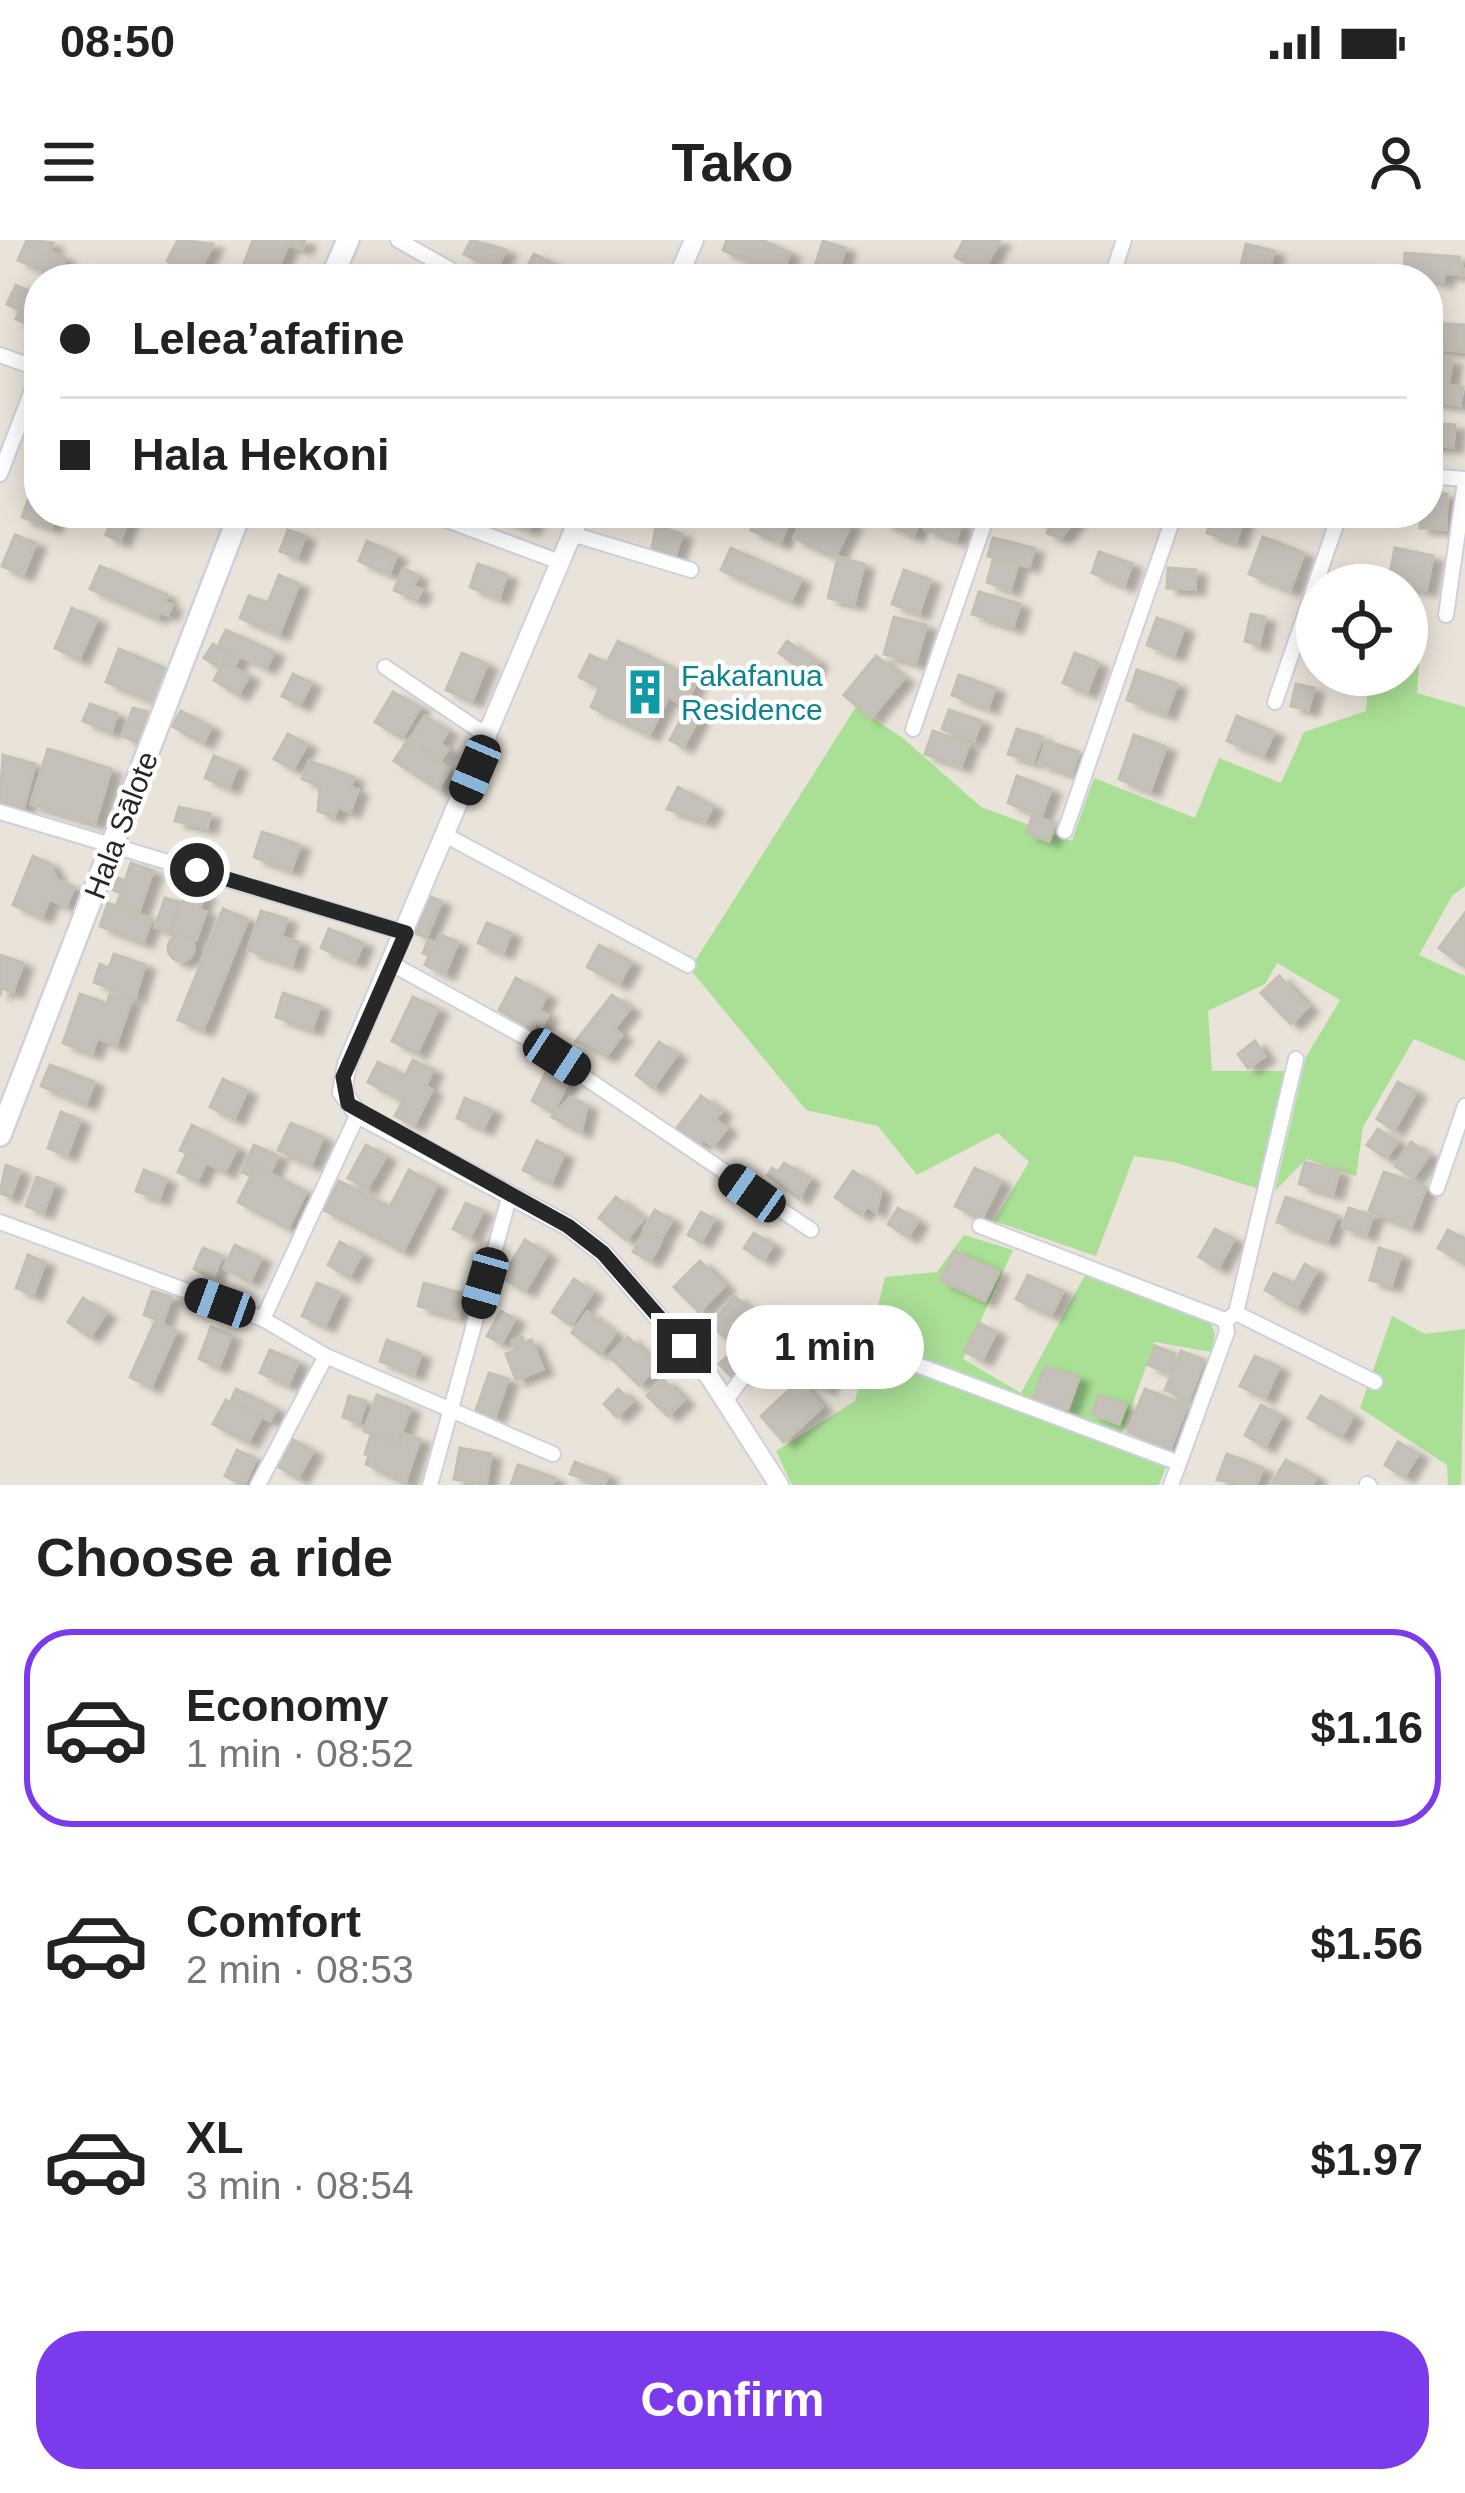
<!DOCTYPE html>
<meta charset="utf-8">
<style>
:root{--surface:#fff;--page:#f6f6f6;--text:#222;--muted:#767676;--line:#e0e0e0;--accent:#7c3aed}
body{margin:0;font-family:Arial,sans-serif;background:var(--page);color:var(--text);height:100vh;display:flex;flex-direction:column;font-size:45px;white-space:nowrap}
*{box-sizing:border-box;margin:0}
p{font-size:39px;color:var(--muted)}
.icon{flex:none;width:66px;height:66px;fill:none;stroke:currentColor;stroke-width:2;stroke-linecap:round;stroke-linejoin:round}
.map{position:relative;height:1245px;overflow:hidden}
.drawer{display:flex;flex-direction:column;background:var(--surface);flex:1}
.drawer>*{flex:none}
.banner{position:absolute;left:24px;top:24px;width:1419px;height:264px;border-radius:48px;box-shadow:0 6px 30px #0003;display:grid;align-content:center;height:264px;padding:0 36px;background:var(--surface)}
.tools{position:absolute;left:1296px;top:324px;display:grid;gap:24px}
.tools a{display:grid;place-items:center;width:132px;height:132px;border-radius:50%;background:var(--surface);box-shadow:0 6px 30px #0003;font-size:60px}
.end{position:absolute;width:54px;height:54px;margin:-27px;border:15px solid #272727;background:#fff;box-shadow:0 0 0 6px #fff}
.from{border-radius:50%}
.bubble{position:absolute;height:84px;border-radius:42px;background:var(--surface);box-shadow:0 6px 30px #0003;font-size:39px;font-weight:800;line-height:84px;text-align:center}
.car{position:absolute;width:36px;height:72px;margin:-36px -18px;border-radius:15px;box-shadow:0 0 9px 3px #0007;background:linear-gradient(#222 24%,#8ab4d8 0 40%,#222 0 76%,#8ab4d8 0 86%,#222 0)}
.banner b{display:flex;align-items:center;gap:42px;height:114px;font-size:45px}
.banner b+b{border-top:3px solid var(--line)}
.banner i{width:30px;height:30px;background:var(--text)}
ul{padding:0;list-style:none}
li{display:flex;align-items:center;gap:36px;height:198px;margin:0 24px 18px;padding:0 12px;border:6px solid transparent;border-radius:48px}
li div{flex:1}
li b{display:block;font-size:45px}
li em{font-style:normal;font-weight:800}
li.current{border-color:var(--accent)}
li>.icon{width:108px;height:108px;stroke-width:1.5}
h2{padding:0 36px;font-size:54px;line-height:144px}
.action{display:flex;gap:24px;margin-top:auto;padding:24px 36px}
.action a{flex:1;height:138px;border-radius:48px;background:var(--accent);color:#fff;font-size:48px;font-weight:800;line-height:138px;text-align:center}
.status{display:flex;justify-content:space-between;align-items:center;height:84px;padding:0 60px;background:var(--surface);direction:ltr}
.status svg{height:33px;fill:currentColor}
header{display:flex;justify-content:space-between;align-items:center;height:156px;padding:0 36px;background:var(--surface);font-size:54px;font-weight:800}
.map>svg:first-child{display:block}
</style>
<div class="status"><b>08:50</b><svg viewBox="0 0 49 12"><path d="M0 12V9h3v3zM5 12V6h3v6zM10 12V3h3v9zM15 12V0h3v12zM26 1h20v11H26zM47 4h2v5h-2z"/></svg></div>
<header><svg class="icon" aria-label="menu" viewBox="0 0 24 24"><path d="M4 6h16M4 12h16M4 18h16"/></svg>Tako<svg class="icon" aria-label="person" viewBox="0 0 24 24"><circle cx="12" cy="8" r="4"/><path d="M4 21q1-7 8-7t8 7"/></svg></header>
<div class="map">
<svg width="1465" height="1245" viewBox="0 0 1465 1245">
<defs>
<filter id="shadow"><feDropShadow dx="10" dy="5.5" stdDeviation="3" flood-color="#0004"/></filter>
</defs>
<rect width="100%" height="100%" fill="#eae3d9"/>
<!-- green -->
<g fill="#aadf96">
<path d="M1407,407H1420L1417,453L1465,467V646L1452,656L1419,715L1465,736V821L1414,799L1363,887L1356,936L1306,919L1275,951L1306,817L1340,760L1277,723L1265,744L1208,771L1212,831H1287L1262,950L1174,922L1134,916L1096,1016L994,981L1029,922L998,893L917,935L878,886L806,870L690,729L856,467L904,499L981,567L1072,601L1094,538L1195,578L1219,518L1281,543L1304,492L1366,471L1369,435H1407Z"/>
<path d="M964,995L1013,1010L963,1119L1021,1153L1085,1035L1211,1083L1215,1094L1211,1112L1155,1102L1122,1193L1171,1214L1159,1245H792L776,1211L855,1161L885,1037L937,1032Z"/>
<path d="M1392,1076L1425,1094L1465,1089L1461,1245H1448L1447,1225L1360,1168Z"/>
</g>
<!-- building -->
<g fill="#c5c0b9" stroke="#c4bfb3" stroke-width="3" filter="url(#shadow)">
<path d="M27,0L53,3L49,11L65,18L57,37L18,20Z"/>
<path d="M178,0L213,4L197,36L167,21Z"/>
<path d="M253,0H305L302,9L288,4L274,39H223L226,32L239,37Z"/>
<path d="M471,0L506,10L496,30L464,14Z"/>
<path d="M727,0H762L790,13L780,36L723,10Z"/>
<path d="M964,0H1000L983,32L955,17Z"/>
<path d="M823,1L845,8L836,39H811Z"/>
<path d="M1246,4L1274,11L1267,39L1239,34Z"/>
<path d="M1405,13L1459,17L1465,35L1444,33L1443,42L1404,33Z"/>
<path d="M534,14L558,26L551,39L522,37Z"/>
<path d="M16,45L39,56L36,88L16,79L20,70L7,64Z"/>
<path d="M1431,83L1465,85V111L1429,109Z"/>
<path d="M1428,116L1452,120L1448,145L1463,147L1460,165L1428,161Z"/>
<path d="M1428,183L1455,185L1453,207L1428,205Z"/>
<path d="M38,233L39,273H56L51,287L22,277Z"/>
<path d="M1428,253L1447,254L1446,289L1420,288V273H1428Z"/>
<path d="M115,273H131L120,301L106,295Z"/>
<path d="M489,273H536L529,289Z"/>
<path d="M759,273H793L780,303L751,290Z"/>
<path d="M805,273H827L851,284L835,317L794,298Z"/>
<path d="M888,273H915L922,277L913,296L884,282Z"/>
<path d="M931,273L961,284L956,300L925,289Z"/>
<path d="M1054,273L1075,280L1061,298L1047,293Z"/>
<path d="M1213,273L1243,280L1236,302L1207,293Z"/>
<path d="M656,286L682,294L675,316L652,309Z"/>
<path d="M288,290L305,296L297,317L280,311Z"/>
<path d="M15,295L36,303L23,335L2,326Z"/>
<path d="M1263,297L1304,313L1290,350L1249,334Z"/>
<path d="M993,298L1034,308L1029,327L988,316Z"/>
<path d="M367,301L397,315L389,334L359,321Z"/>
<path d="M731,308L801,339L791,361L721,330Z"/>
<path d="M1395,308L1433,316L1426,350L1388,343Z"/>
<path d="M1099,312L1132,324L1124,346L1092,333Z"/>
<path d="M838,317L864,324L854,364L828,358Z"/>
<path d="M993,320L1017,327L1010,350L987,342Z"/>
<path d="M478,324L507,335L499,358L470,347Z"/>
<path d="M100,326L167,355L164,362L172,365L168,375L159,372L157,378L90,349Z"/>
<path d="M404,328L418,336L413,346L422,350L416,360L394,350Z"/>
<path d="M1168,328L1196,330L1195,349L1167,348Z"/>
<path d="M904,330L930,340L919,373L892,364Z"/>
<path d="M279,335L299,344L279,394L240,378L249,356L268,363Z"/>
<path d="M979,352L1020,364L1013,387L972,374Z"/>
<path d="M72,368L97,379L79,419L55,408Z"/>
<path d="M1251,374L1265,377L1259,405L1245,401Z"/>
<path d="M894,377L926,385L916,423L884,414Z"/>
<path d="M1157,378L1184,388L1174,415L1147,405Z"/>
<path d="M226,390L274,412L266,428L218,406Z"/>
<path d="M618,401L697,440L685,465L668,457L649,495L591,467L600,447L579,437L590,415L607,423Z"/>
<path d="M787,401L818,422L809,435L779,413Z"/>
<path d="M213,404L238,419L234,426L224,420L220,428L204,418Z"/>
<path d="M119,409L169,430L156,463L106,442Z"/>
<path d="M462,413L487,424L472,461L446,450Z"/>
<path d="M1075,413L1098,423L1087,452L1063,443Z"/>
<path d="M876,416L904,438L871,478L844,455Z"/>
<path d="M224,422L249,436L238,455L214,440Z"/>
<path d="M1137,430L1177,444L1166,474L1127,460Z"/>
<path d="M293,434L311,443L300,465L282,456Z"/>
<path d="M959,435L995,448L988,468L952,455Z"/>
<path d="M1296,444L1314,448L1308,470L1291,466Z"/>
<path d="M393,452L420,467L402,498L375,482Z"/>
<path d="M90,464L117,474L111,492L83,481Z"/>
<path d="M133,468L147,472L136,502L123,496Z"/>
<path d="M686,470L699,477L683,507L670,500Z"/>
<path d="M949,470L981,481L974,500L942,489Z"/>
<path d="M181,471L211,487L203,503L172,486Z"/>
<path d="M425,476L448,491L440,504L448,509L441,519L410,499Z"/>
<path d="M1237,476L1274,492L1263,516L1227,501Z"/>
<path d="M1017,489L1042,497L1033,522L1008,514Z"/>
<path d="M933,491L969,504L961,526L925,514Z"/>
<path d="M288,494L307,504L293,529L274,519Z"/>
<path d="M1134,495L1166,507L1150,551L1119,539Z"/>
<path d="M407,501L450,529L438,549L394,521Z"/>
<path d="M1046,501L1079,512L1072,534L1039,523Z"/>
<path d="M48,509L111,529L95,583L31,564Z"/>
<path d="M3,515L35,524L23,569L0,562Z"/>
<path d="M214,516L238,526L229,548L205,538Z"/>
<path d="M309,521L354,537L350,547L358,550L350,572L338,567L334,577L318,571L320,546L302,539Z"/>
<path d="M1017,536L1051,549L1041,576L1008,563Z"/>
<path d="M678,547L713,566L705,581L667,569Z"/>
<path d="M179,567L210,574L207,588L175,581Z"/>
<path d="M1032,576L1055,583L1049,601L1027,593Z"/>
<path d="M262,592L300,605L291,630L254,617Z"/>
<path d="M33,616L50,624L57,640L74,647L66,666L49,659L42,677L13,665Z"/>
<path d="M131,623L153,631L139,671L117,663L121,653L113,650L118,638L125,641Z"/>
<path d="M187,648L205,654L199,670L206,672L196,700L172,692Z"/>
<path d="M431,657L441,661L426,697L415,693Z"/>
<path d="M165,658L179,662L170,692L155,687Z"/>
<path d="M108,663L152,679L143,702L100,686Z"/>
<path d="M223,669L248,679L203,790L178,780Z"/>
<path d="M261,671L287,679L281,697L299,702L292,725L248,710Z"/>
<path d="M1465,673V727L1439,708Z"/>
<path d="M487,683L511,693L503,713L478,703Z"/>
<path d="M329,689L363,703L355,722L321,708Z"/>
<circle cx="181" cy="708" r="13"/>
<path d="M441,695L458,702L445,734L425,725L429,715L423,713L428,701L436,705Z"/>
<path d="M599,705L631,722L619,744L587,727Z"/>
<path d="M114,714L145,725L135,757L94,742L100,724L109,728Z"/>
<path d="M0,715L23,723L13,752L2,748L0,756Z"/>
<path d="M1279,736L1308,767L1291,784L1261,753Z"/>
<path d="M516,738L547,755L539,770L548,775L542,786L536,782L532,789L499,770Z"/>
<path d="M283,753L320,766L312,789L276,777Z"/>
<path d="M80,754L107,764L110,754L131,761L116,805L97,798L92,813L63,803Z"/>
<path d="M612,755L630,768L614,789L622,795L606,816L576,801Z"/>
<path d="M413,757L438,769L417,813L392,801Z"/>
<path d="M1255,801L1265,816L1248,828L1238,814Z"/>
<path d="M659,802L677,814L653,848L636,835Z"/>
<path d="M413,820L433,830L425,846L432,850L414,885L395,876L403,861L368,842L378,822L405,836Z"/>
<path d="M50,825L94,842L86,864L41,846Z"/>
<path d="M548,828L569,840L553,872L532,861Z"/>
<path d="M223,839L247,851L234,879L210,867Z"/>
<path d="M1398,842L1416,852L1394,890L1377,879Z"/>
<path d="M701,856L722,871L715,879L727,888L713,906L703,898L699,904L677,888Z"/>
<path d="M571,857L587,866L581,892L552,877Z"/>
<path d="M465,858L492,870L483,889L457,878Z"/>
<path d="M61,872L80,880L67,915L48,908Z"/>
<path d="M291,883L323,897L311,925L278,910Z"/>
<path d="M192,885L237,908L225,932L180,910Z"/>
<path d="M1378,889L1397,902L1386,918L1367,905Z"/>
<path d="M537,901L564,914L551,943L523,930Z"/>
<path d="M1411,902L1429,915L1413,938L1395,926Z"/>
<path d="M254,905L278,916L270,933L256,926L251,936L242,932Z"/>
<path d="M366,905L386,916L367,949L348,938Z"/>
<path d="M187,913L206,923L197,941L178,932Z"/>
<path d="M1305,922L1339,931L1333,954L1299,944Z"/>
<path d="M784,923L810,938L799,959L768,935L772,928L778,932Z"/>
<path d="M6,925L20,931L10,957L0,953Z"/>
<path d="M256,926L306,952L288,988L238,962Z"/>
<path d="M975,928L1001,941L981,980L955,966Z"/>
<path d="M144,930L166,939L159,959L136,951Z"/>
<path d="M409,930L437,945L403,1011L324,970L339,941L390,967Z"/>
<path d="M853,931L881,950L876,972L867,966L861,975L835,957Z"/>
<path d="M1384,932L1426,947L1411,987L1369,971Z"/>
<path d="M37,937L54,944L43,973L26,966Z"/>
<path d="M616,957L643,979L626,1000L599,978Z"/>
<path d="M1286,957L1337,976L1327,1001L1277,982Z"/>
<path d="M466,963L483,971L470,997L453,989Z"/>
<path d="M898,968L918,981L908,997L888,984Z"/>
<path d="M1349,968L1373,976L1366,995L1342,987Z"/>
<path d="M655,970L672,980L661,999L644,989Z"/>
<path d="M701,972L714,979L701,1002L688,995Z"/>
<path d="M1215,989L1234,999L1218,1028L1199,1017Z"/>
<path d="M1448,990L1465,999V1024L1438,1008Z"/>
<path d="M644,992L661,1002L650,1021L633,1012Z"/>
<path d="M754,993L773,1005L763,1020L744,1008Z"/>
<path d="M525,1000L547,1014L525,1051L502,1038Z"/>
<path d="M340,1002L362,1014L349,1037L328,1025Z"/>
<path d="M235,1005L261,1018L250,1041L224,1028Z"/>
<path d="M203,1008L222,1016L213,1038L194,1029Z"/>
<path d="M1379,1008L1401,1015L1391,1046L1370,1040Z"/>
<path d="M954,1011L999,1032L985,1061L940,1040Z"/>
<path d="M28,1015L45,1022L33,1055L16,1048Z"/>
<path d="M700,1021L725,1046L699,1072L674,1047Z"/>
<path d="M1305,1024L1316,1031L1296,1068L1265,1050L1274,1033L1294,1044Z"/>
<path d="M1028,1035L1063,1051L1051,1075L1016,1059Z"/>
<path d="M574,1039L593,1052L571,1085L552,1072Z"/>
<path d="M317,1043L340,1053L325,1086L302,1076Z"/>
<path d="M424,1043L464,1054L458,1077L418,1066Z"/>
<path d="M152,1051L171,1057L163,1081L144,1075Z"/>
<path d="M734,1056L758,1076L735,1105L710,1085Z"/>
<path d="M83,1058L106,1073L90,1097L68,1082Z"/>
<path d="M501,1071L515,1079L501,1103L487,1096Z"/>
<path d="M587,1072L615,1093L600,1114L572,1093Z"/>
<path d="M155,1082L176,1091L151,1147L130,1137Z"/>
<path d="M979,1083L996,1092L982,1120L964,1111Z"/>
<path d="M211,1087L231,1095L219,1127L199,1119Z"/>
<path d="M522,1097L525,1103L531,1100L543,1129L516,1140L506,1114L516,1110L512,1101Z"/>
<path d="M628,1097L657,1126L639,1145L609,1116Z"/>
<path d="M387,1100L421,1114L414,1134L380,1121Z"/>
<path d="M1155,1106L1175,1114L1168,1133L1148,1125Z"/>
<path d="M737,1107L751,1121L734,1139L719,1124Z"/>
<path d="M270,1110L298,1122L288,1145L260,1133Z"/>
<path d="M808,1111L835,1120L826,1148L799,1139Z"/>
<path d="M1181,1111L1204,1120L1189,1160L1165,1150Z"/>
<path d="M1255,1116L1279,1127L1265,1158L1240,1146Z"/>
<path d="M1045,1126L1079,1138L1068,1169L1031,1164Z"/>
<path d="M489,1133L508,1139L495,1177L476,1170Z"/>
<path d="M663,1139L684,1160L668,1176L647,1156Z"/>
<path d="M799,1141L822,1167L784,1202L761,1176Z"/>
<path d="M236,1149L276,1169L270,1181L231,1161Z"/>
<path d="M618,1149L632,1162L617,1177L604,1164Z"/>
<path d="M1145,1149L1187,1166L1170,1209L1128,1192Z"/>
<path d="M377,1155L410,1168L398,1203L364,1191Z"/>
<path d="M1099,1155L1126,1165L1119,1184L1092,1174Z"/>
<path d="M349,1156L366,1161L359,1183L343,1177Z"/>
<path d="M1321,1156L1353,1176L1341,1197L1308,1178Z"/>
<path d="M226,1160L261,1178L248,1202L213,1184Z"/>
<path d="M1261,1165L1281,1176L1265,1207L1245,1195Z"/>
<path d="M404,1194L420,1199L405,1243L366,1224L369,1216L365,1214L371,1195L400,1205Z"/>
<path d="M290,1198L313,1211L298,1238L275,1225Z"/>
<path d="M1398,1202L1418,1214L1404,1237L1385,1225Z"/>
<path d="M460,1208L491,1214L486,1245L454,1239Z"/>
<path d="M237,1210L256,1219L244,1245L225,1236Z"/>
<path d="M1227,1214L1263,1228L1256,1245L1217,1240Z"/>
<path d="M1286,1220L1316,1237L1312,1245L1272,1243Z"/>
<path d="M575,1222L608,1235L604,1245L570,1234Z"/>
<path d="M518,1225L555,1238L552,1245H511Z"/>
</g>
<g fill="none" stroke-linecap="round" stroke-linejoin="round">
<!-- minor casing -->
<g stroke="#ced0e0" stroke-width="18">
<g id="minor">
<path d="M398,0L467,39"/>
<path d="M1111,39L1124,0"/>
<path d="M0,115L39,129"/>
<path d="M0,234L39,132"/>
<path d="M1428,236L1465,239"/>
<path d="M428,273L560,322"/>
<path d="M572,294L691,330"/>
<path d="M1446,375L1465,242"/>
<path d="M385,427L489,497"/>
<path d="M1275,462L1340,273"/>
<path d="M913,489L988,273"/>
<path d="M0,572L406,693"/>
<path d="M1065,591L1175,273"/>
<path d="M447,596L688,725"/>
<path d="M392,724L525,797L811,990"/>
<path d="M1437,948L1465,866"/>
<path d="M0,982L263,1079L326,1116L553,1214"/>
<path d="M980,986L1225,1080L1227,1092L1171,1245"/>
<path d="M1236,1073L1296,819"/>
<path d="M1229,1078L1236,1073L1375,1142"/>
<path d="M263,1079L358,874"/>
<path d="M726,1160L779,1088L816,1087L1179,1223"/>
<path d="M1367,1244L1369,1245"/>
<path d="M258,1245L326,1116"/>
<path d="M430,1245L509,958"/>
</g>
</g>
<!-- tertiary casing -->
<g stroke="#ced0e0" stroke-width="22">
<g id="tertiary">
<path d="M677,39L694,0"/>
<path d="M581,273L347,824L342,852L358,874L568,986L603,1013L709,1136L779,1245"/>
</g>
</g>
<!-- secondary casing -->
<g stroke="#ced0e0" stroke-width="26">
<g id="secondary">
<path d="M331,39L348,0"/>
<path d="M0,895L240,273"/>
</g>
</g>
<!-- minor -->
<use href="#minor" stroke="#fff" stroke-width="14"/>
<!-- tertiary -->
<use href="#tertiary" stroke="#fff" stroke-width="18"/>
<!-- secondary -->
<use href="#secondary" stroke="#fff" stroke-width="21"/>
</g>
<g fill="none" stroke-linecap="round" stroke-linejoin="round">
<!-- route -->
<path stroke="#272727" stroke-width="15" d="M197,630L406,693L343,837L348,864L568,986L603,1013L684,1106"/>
</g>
<!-- icons -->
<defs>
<g id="building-bare" transform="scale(3.6)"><path d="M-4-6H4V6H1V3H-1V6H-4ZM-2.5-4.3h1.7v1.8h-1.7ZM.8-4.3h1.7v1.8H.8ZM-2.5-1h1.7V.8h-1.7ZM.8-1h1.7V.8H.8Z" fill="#0f9aa8" stroke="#fff" stroke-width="2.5" paint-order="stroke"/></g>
</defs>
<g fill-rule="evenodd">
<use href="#building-bare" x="645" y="452"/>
</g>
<g text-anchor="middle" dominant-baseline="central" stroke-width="9" stroke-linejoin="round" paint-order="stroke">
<!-- culture labels -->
<g font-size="30" fill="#0d838f" stroke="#fff" text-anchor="start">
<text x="681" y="435">Fakafanua<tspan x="681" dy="34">Residence</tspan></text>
</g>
<!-- street labels -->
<g font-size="30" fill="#272727" stroke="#fff">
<text transform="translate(121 585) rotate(-69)">Hala Sālote</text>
</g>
</g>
</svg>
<div class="tools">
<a><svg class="icon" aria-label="locate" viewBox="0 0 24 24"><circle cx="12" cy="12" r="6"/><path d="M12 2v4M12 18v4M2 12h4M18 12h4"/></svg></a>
</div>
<i class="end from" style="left:197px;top:630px"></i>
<i class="end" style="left:684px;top:1106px"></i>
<div class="bubble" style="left:726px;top:1065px;width:198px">1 min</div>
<i class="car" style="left:475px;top:530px;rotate:203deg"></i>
<i class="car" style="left:557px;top:817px;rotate:123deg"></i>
<i class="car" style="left:752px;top:953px;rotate:305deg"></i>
<i class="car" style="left:485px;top:1043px;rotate:196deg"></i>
<i class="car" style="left:220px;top:1063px;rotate:290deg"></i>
<div class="banner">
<b><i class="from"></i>Lelea’afafine</b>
<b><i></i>Hala Hekoni</b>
</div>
</div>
<section class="drawer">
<h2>Choose a ride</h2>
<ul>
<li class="current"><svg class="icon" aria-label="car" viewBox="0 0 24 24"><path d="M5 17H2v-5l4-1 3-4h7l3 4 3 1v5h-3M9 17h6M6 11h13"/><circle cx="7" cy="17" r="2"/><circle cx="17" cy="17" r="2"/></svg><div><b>Economy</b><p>1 min · 08:52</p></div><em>$1.16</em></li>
<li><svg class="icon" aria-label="car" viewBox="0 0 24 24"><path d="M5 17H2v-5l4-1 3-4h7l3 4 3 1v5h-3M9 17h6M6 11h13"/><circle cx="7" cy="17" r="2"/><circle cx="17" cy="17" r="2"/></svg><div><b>Comfort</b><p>2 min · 08:53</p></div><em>$1.56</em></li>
<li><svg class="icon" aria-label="car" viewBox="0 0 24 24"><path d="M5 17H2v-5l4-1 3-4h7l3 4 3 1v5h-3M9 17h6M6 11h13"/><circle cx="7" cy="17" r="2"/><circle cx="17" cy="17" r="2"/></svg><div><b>XL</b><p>3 min · 08:54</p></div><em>$1.97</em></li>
</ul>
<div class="action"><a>Confirm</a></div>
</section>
